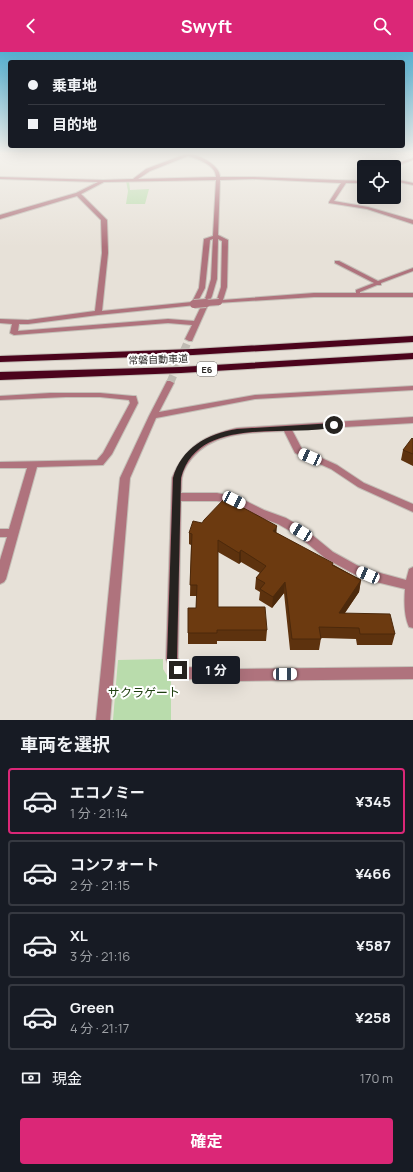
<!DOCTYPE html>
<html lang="ja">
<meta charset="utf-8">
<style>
:root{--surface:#171b24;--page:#20242c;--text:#f1f3f6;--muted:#9ea1a6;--line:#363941;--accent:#db2777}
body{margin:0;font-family:Manrope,"Noto Sans JP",sans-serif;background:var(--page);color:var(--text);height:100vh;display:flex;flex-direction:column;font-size:15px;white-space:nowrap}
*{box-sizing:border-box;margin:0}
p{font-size:13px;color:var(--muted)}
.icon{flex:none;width:22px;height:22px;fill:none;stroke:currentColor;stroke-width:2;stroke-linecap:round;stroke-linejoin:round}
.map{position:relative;height:668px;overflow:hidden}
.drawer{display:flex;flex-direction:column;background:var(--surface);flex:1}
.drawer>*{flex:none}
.top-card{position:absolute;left:8px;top:8px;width:397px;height:88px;border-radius:4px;box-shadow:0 4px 16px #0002;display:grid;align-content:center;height:88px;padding:0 20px;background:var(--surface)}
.fabs{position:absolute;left:357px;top:108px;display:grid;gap:8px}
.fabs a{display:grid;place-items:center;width:44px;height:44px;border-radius:4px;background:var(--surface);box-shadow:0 4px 16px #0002;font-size:20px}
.end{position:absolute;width:18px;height:18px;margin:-9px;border:5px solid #262320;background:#fff;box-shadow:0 0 0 2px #fff}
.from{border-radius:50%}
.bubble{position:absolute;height:28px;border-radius:4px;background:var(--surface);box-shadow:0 4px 16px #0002;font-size:13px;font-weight:700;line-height:28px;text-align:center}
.car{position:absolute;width:12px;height:24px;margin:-12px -6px;border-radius:5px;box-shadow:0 0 3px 1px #0007;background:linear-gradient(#fff 24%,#345 0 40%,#fff 0 76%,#345 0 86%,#fff 0)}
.top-card b{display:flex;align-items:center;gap:14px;height:38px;font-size:15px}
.top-card b+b{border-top:1px solid var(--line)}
.top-card i{width:10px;height:10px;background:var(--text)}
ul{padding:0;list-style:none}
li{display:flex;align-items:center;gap:12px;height:66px;margin:0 8px 6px;padding:0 12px;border:2px solid var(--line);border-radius:4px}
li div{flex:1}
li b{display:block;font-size:15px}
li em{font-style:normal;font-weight:700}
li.on{border-color:var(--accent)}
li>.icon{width:36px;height:36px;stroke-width:1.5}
h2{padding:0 20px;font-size:18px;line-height:48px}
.pay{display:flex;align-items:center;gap:10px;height:44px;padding:0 20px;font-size:15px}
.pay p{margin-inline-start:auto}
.button{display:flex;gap:8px;margin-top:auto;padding:8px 20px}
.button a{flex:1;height:46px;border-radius:4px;background:var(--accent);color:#fff;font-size:16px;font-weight:700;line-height:46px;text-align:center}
header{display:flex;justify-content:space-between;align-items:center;height:52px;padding:0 20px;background:var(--accent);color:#fff;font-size:18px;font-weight:700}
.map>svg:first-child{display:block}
</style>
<header><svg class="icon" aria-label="back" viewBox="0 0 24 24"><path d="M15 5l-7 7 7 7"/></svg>Swyft<svg class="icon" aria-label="search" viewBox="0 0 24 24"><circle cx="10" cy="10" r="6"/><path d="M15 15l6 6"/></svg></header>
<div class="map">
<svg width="413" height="668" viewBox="0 0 413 668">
<rect width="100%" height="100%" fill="#e7e1d8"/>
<!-- green -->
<g fill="#b9dcac">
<path d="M126,129H129L130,138L149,137L145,152H126L128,139Z"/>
<path d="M163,607V617L171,630V668H113L118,608Z"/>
</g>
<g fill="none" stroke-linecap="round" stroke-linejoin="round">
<!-- street-tunnel -->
<path stroke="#c0bbb3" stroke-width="8" stroke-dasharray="8 3.5" stroke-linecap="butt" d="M170,331L189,287"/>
<!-- lane casing -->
<g stroke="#c4bfb7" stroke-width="2">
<path id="lane" d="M335,209H339L378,229L413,216V219L381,231V233H377L360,240V242L358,243L356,242V238L374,231L335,211Z"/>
</g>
<!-- street casing -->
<g stroke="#c4bfb7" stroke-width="2">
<g id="street">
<path d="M182,102C184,102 189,101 192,102C200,104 220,113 220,125H253L364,129V131H346L334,149L368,155L413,168V172L367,157L329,151V150L341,131L253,127L220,128L218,183L228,188L227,235L223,248L314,241H413V245H314L217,251L216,250L221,235L222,189L218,187L217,227L212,244L192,289H189L185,287L192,273L168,271L14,283L10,281L12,272L0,271V267L28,268L95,259L102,201L101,168L77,144L0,167V163L76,141L98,130L0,127V125L103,128L133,127L146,117L183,103ZM188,104C198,107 216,113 216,125L138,127L150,119ZM216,128L213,184L204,187L199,236L192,250L102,259L108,201L107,168L81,142L104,130ZM213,187L211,227L206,244L194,269L168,267L18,279L19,272H28L98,263L196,253L205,236L210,188Z"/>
<path d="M413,106V108L393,115H387Z"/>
<path d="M394,127L413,131V133L394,129Z"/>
<path d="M167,329H170L174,331L159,360L255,343L413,334V338L255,347L156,366L130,426L110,668H96L120,426L149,364Z"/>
<path d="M50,341H100L133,344H136L138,351L112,402L103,413L37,415L6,527L4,530L0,532V508L7,485H0V477H9L27,416H0V410L97,408L103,401L130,351L129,348L100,345H66L0,348V344Z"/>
<path d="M413,365V371L292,378L302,397L337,413L364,431L413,452V460L358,435L331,417L295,401L284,379C251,381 215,379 192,406C187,412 183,419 182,426C181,431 182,436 181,441H217L238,445L264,458L286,466L305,477L333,500L362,516L406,528L409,517L413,515V576L409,575C404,564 404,549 405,537L368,528L354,522L325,506L297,483L278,472L256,464L232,451L217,449H181L178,606L183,614L185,615L237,617L413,615V627L237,629L185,627L173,622L166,607L172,426C185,394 205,383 237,376Z"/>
</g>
</g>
<!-- highway casing -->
<g stroke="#c4bfb7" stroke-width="2">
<g id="highway">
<path d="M413,284V290L193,303L0,310V304L193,297Z"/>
<path d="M413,301V307L181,321L0,328V320L181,315Z"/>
</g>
</g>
<!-- lane -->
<use href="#lane" fill="#af737d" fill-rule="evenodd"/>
<!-- street -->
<use href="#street" fill="#af737d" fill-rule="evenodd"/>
<!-- highway -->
<use href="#highway" fill="#4b031c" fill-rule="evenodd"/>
<!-- street-bridge-far1 casing -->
<g stroke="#c4bfb7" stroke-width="8" stroke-linecap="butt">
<path id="street-bridge-far1" d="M194,252L219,250"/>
</g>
<!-- street-bridge casing -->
<g stroke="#c4bfb7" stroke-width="10" stroke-linecap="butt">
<path id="street-bridge" d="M194,252L206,251"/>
</g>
<!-- street-bridge-far1 -->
<use href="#street-bridge-far1" stroke="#af737d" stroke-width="6"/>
<!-- street-bridge -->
<use href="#street-bridge" stroke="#af737d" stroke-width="8"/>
</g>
<!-- wall -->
<g fill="#5d320e">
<path d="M413,387V414L401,408L403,398Z"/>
<path d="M202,471L277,481L361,528L359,540L345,561L395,582L392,593H357L356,587L321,586L319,598H290L284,541L272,556L259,548L260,540L255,537L256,526L260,521L241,510L239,512L218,500V555L267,578L266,589H217V592H188V581L196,556L197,544H190L191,493L189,492V481Z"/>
</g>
<!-- shaded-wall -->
<g fill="#4c290b">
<path d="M277,474L276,485L273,479Z"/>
<path d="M241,498V510L239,512V501Z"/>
<path d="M361,528L359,540L337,572L339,561Z"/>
<path d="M285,530L284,541L272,556L273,545Z"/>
</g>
<!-- building -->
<g fill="#6c3a10" stroke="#4c290b">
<path d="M412,386L413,387V402L403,398Z"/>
<path d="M225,446L277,474L273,479L333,511L332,513L361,528L339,561L390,562L395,582H360L359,576L319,575L321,587H292L285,530L273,545L260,537L265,531L256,526L266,514L241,498L239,501L218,488V555H265L267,578H217V581H188V556H196L197,533H190L192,482L189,481L193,469L202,471L204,468Z"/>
</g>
<!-- sky -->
<linearGradient id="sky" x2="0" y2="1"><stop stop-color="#55b0d1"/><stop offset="0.52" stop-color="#f4f2ed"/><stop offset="1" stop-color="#f4f2ed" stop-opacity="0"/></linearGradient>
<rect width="413" height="195" fill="url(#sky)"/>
<!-- route -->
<path fill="#262320" d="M334,371L337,372V375C288,386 198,362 181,426L177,606L183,618L181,621L178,622L174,621L167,607L173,426C181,396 207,382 237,377Z"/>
<g text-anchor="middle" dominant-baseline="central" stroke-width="4" stroke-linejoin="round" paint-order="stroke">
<!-- shield labels -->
<rect fill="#fff" stroke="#676563" stroke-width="1" x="197" y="310" width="20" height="14" rx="3"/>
<g font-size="9" font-weight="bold" fill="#262320">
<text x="207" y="317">E6</text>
</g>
<!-- street labels -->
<g font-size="10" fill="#262320" stroke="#fff">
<text transform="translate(158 307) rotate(-2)">常磐自動車道</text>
</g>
<!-- near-park labels -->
<g font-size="12" fill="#204111" stroke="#fff">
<text x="144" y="640">サクラゲート</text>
</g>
</g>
</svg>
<div class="fabs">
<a><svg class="icon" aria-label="locate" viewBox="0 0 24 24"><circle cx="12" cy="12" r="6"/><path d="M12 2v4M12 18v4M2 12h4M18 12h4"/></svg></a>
</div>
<i class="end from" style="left:334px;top:373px"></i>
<i class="end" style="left:178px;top:618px"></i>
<div class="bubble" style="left:192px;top:604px;width:48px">1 分</div>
<i class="car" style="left:310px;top:405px;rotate:294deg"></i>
<i class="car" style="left:234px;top:448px;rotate:116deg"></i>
<i class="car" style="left:301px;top:480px;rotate:302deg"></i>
<i class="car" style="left:368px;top:523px;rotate:293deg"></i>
<i class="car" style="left:285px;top:622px;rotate:89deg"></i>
<div class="top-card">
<b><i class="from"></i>乗車地</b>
<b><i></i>目的地</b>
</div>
</div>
<section class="drawer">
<h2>車両を選択</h2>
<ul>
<li class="on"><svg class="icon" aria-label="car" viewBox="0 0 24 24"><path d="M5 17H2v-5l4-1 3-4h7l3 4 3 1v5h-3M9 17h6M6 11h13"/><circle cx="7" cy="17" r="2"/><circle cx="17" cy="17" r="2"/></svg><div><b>エコノミー</b><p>1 分 · 21:14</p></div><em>¥345</em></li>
<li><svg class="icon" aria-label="car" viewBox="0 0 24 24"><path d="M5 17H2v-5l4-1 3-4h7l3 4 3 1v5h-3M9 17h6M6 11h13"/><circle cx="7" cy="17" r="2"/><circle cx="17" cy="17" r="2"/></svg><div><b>コンフォート</b><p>2 分 · 21:15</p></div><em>¥466</em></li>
<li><svg class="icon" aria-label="car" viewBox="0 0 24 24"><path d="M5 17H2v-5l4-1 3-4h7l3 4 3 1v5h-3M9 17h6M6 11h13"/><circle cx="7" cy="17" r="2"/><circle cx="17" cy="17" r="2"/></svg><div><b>XL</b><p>3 分 · 21:16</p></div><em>¥587</em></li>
<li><svg class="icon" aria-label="car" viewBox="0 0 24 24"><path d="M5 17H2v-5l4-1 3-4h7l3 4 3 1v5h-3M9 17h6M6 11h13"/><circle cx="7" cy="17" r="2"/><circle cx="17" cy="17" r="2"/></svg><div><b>Green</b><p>4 分 · 21:17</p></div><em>¥258</em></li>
</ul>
<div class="pay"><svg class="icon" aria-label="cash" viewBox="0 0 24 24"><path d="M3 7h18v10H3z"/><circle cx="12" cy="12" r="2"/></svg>現金<p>170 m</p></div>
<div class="button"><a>確定</a></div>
</section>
